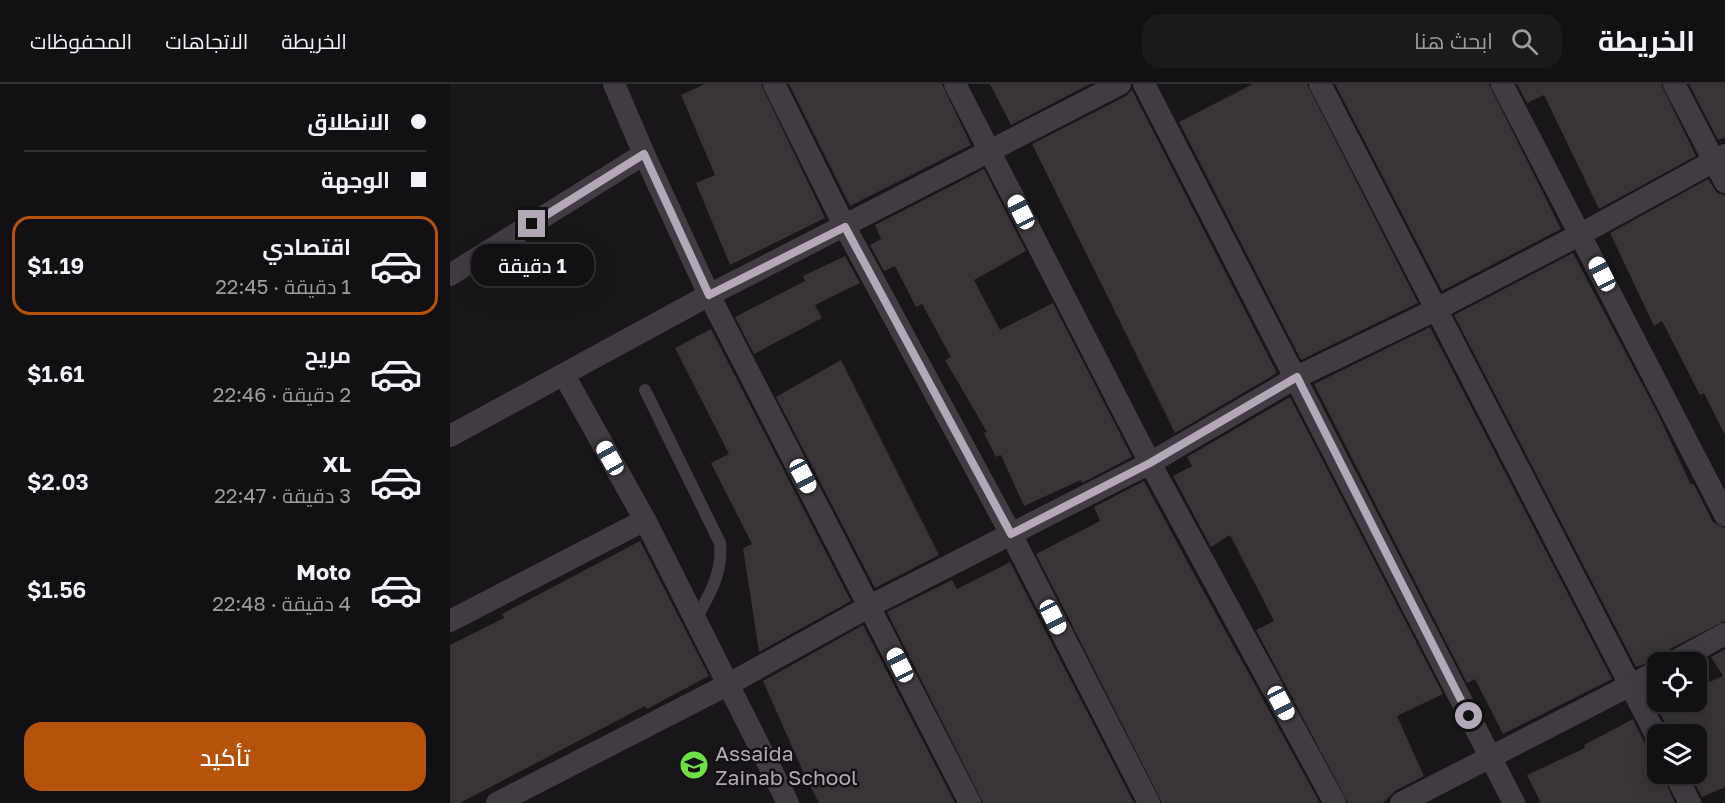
<!DOCTYPE html>
<html lang="ar">
<meta charset="utf-8">
<style>
:root{--surface:#121012;--page:#1b191b;--text:#f1f3f6;--muted:#9c9d9f;--line:#313032;--accent:#b45309}
body{margin:0;font-family:"Golos Text",Cairo,sans-serif;background:var(--page);color:var(--text);direction:rtl;height:100vh;display:flex;flex-direction:column;font-size:22px;white-space:nowrap}
*{box-sizing:border-box;margin:0}
p{font-size:20px;color:var(--muted)}
.icon{flex:none;width:33px;height:33px;fill:none;stroke:currentColor;stroke-width:2;stroke-linecap:round;stroke-linejoin:round}
.map{position:relative;flex:1;overflow:hidden;direction:ltr}
.drawer{display:flex;flex-direction:column;background:var(--surface);width:450px}
.drawer>*{flex:none}
.hud{display:grid;align-content:center;height:132px;padding:0 24px;background:var(--surface)}
.tools{position:absolute;left:1197px;top:568px;display:grid;gap:12px}
.tools a{display:grid;place-items:center;width:60px;height:60px;border-radius:12px;background:var(--surface);box-shadow:0 6px 24px #0002,0 0 0 2px var(--line);font-size:30px}
.end{position:absolute;width:27px;height:27px;margin:-14px;border:8px solid #b3a9b6;background:#111;box-shadow:0 0 0 3px #111}
.from{border-radius:50%}
.bubble{position:absolute;height:42px;border-radius:18px;background:var(--surface);box-shadow:0 6px 24px #0002,0 0 0 2px var(--line);font-size:20px;font-weight:600;line-height:42px;text-align:center;direction:rtl}
.car{position:absolute;width:18px;height:36px;margin:-18px -9px;border-radius:8px;box-shadow:0 0 4px 2px #0007;background:linear-gradient(#fff 24%,#345 0 40%,#fff 0 76%,#345 0 86%,#fff 0)}
.hud b{display:flex;align-items:center;gap:21px;height:57px;font-size:22px}
.hud b+b{border-top:2px solid var(--line)}
.hud i{width:15px;height:15px;background:var(--text)}
ul{padding:0;list-style:none}
li{display:flex;align-items:center;gap:18px;height:99px;margin:0 12px 9px;padding:0 12px;border:3px solid transparent;border-radius:18px}
li div{flex:1}
li b{display:block;font-size:22px}
li em{font-style:normal;font-weight:600}
li.current{border-color:var(--accent)}
li>.icon{width:54px;height:54px;stroke-width:1.5}
.cta{display:flex;gap:12px;margin-top:auto;padding:12px 24px}
.cta a{flex:1;height:69px;border-radius:18px;background:var(--accent);color:#fff;font-size:24px;font-weight:600;line-height:69px;text-align:center}
header{display:flex;align-items:center;gap:36px;box-sizing:border-box;height:84px;padding:0 30px;background:var(--surface);border-bottom:2px solid var(--line)}
header strong{font-size:28px}
nav{display:flex;gap:33px;margin-inline-start:auto;font-size:21px}
.search{width:420px;height:54px;background:var(--page);display:flex;align-items:center;gap:15px;box-sizing:border-box;padding:0 21px;border-radius:18px;color:var(--muted);font-size:22px}
main{display:flex;flex:1;min-height:0}
.map>svg:first-child{display:block}
</style>
<header>
<strong>الخريطة</strong>
<div class="search"><svg class="icon" aria-label="search" viewBox="0 0 24 24"><circle cx="10" cy="10" r="6"/><path d="M15 15l6 6"/></svg>ابحث هنا</div>
<nav><a>الخريطة</a><a>الاتجاهات</a><a>المحفوظات</a></nav>
</header>
<main>
<div class="map">
<svg width="1275" height="719" viewBox="0 0 1275 719">
<rect width="100%" height="100%" fill="#181618"/>
<!-- building -->
<g fill="#373336">
<path d="M255,0H311L375,134L280,181L246,99L265,91L231,11Z"/>
<path d="M339,0H492L521,61L400,122Z"/>
<path d="M540,0H640L561,41Z"/>
<path d="M803,0H857L968,219L851,276L729,38Z"/>
<path d="M885,0H1039L1111,145L992,207Z"/>
<path d="M1067,0H1211L1246,72L1149,125L1094,11L1077,19Z"/>
<path d="M1239,0H1275V53L1268,56Z"/>
<path d="M682,6L827,289L725,349L582,60L676,12Z"/>
<path d="M534,85L576,167L524,196L550,246L603,219L682,373L632,399L631,396L574,422L551,371L546,373L534,349L537,348L495,276L501,273L472,220L466,223L445,182L434,187L420,161L431,155L425,141Z"/>
<path d="M1258,95L1267,109L1275,111V351L1254,309L1250,311L1212,237L1204,242L1160,149Z"/>
<path d="M1123,169L1208,330L1241,401L1243,399L1263,438L1275,444V537L1216,567L1210,574L1186,583L1004,231Z"/>
<path d="M395,172L410,199L365,221L372,234L304,270L285,233L355,197L353,192Z"/>
<path d="M980,243L1162,595L1053,650L1025,595L1017,599L864,300Z"/>
<path d="M261,245L401,517L309,568L293,464L302,460L261,379L279,370L225,264Z"/>
<path d="M391,276L489,471L425,504L326,313Z"/>
<path d="M840,313L993,610L947,632L974,692L945,707L933,719H898L806,546L824,537L780,451L761,463L723,392L742,382L737,373Z"/>
<path d="M694,397L737,477L870,719H712L586,470L650,437L644,423Z"/>
<path d="M190,457L259,592L197,625L195,622L10,719H0V561L54,534L52,530Z"/>
<path d="M560,478L684,719H533L437,528L502,496L507,505Z"/>
<path d="M413,541L505,719H369L355,692L313,597Z"/>
<path d="M1275,565V703L1252,713L1240,690H1246V651H1221L1207,623L1218,618H1246V604L1273,592L1261,573Z"/>
<path d="M1183,635L1196,662L1208,668V690H1212L1225,719H1091L1077,691L1135,664L1134,661Z"/>
</g>
<g fill="none" stroke-linecap="round" stroke-linejoin="round">
<!-- lane -->
<path stroke="#413c41" stroke-width="12" d="M195,306L270,459C273,488 260,510 246,535"/>
<!-- street -->
<g stroke="#413c41" stroke-width="22">
<path d="M324,0L395,143L561,450L699,719"/>
<path d="M505,0L700,379L885,719"/>
<path d="M694,0L1064,719"/>
<path d="M870,0L1208,655"/>
<path d="M1052,0L1275,431"/>
<path d="M1224,0L1275,98"/>
<path d="M194,70L259,211L520,719"/>
<path d="M0,191L194,70L164,0"/>
<path d="M114,291L195,436L338,719"/>
<path d="M0,352L259,211L670,0"/>
<path d="M0,537L195,436"/>
<path d="M1222,579L1275,550"/>
<path d="M1225,690L1240,719"/>
<path d="M47,719L279,600L420,522L700,379L847,293L985,226L1131,150L1275,71"/>
<path d="M951,719L1208,587"/>
</g>
</g>
<g fill="none" stroke-linecap="round" stroke-linejoin="round">
<!-- route -->
<path stroke="#b3a9b6" stroke-width="8" d="M82,140L194,70L259,211L395,143L561,450L700,379L847,293L1019,632"/>
</g>
<!-- icons -->
<defs>
<g id="school-disc" transform="scale(1.5)"><circle r="9.5" fill="#6de144" stroke="#131113"/><path d="M0-5L7-2L0 1L-7-2ZM-4 1L0 2.5L4 1V4Q0 6-4 4Z" fill="#111"/></g>
</defs>
<g fill-rule="evenodd">
<use href="#school-disc" x="244" y="681"/>
</g>
<g text-anchor="middle" dominant-baseline="central" stroke-width="5" stroke-linejoin="round" paint-order="stroke">
<!-- poi labels -->
<g font-size="21" fill="#b3a9b6" stroke="#131113" text-anchor="start">
<text x="265" y="669">Assaida<tspan x="265" dy="24">Zainab School</tspan></text>
</g>
</g>
</svg>
<div class="tools">
<a><svg class="icon" aria-label="locate" viewBox="0 0 24 24"><circle cx="12" cy="12" r="6"/><path d="M12 2v4M12 18v4M2 12h4M18 12h4"/></svg></a>
<a><svg class="icon" aria-label="layers" viewBox="0 0 24 24"><path d="M12 4l9 5-9 5-9-5zM3 14l9 5 9-5"/></svg></a>
</div>
<i class="end from" style="left:1019px;top:632px"></i>
<i class="end" style="left:82px;top:140px"></i>
<div class="bubble" style="left:21px;top:160px;width:123px">1 دقيقة</div>
<i class="car" style="left:571px;top:128px;rotate:333deg"></i>
<i class="car" style="left:1152px;top:190px;rotate:333deg"></i>
<i class="car" style="left:160px;top:374px;rotate:331deg"></i>
<i class="car" style="left:353px;top:392px;rotate:152deg"></i>
<i class="car" style="left:603px;top:533px;rotate:153deg"></i>
<i class="car" style="left:450px;top:581px;rotate:333deg"></i>
<i class="car" style="left:831px;top:619px;rotate:152deg"></i>
</div>
<section class="drawer">
<div class="hud">
<b><i class="from"></i>الانطلاق</b>
<b><i></i>الوجهة</b>
</div>
<ul>
<li class="current"><svg class="icon" aria-label="car" viewBox="0 0 24 24"><path d="M5 17H2v-5l4-1 3-4h7l3 4 3 1v5h-3M9 17h6M6 11h13"/><circle cx="7" cy="17" r="2"/><circle cx="17" cy="17" r="2"/></svg><div><b>اقتصادي</b><p>1 دقيقة · 22:45</p></div><em>$1.19</em></li>
<li><svg class="icon" aria-label="car" viewBox="0 0 24 24"><path d="M5 17H2v-5l4-1 3-4h7l3 4 3 1v5h-3M9 17h6M6 11h13"/><circle cx="7" cy="17" r="2"/><circle cx="17" cy="17" r="2"/></svg><div><b>مريح</b><p>2 دقيقة · 22:46</p></div><em>$1.61</em></li>
<li><svg class="icon" aria-label="car" viewBox="0 0 24 24"><path d="M5 17H2v-5l4-1 3-4h7l3 4 3 1v5h-3M9 17h6M6 11h13"/><circle cx="7" cy="17" r="2"/><circle cx="17" cy="17" r="2"/></svg><div><b>XL</b><p>3 دقيقة · 22:47</p></div><em>$2.03</em></li>
<li><svg class="icon" aria-label="car" viewBox="0 0 24 24"><path d="M5 17H2v-5l4-1 3-4h7l3 4 3 1v5h-3M9 17h6M6 11h13"/><circle cx="7" cy="17" r="2"/><circle cx="17" cy="17" r="2"/></svg><div><b>Moto</b><p>4 دقيقة · 22:48</p></div><em>$1.56</em></li>
</ul>
<div class="cta"><a>تأكيد</a></div>
</section>
</main>
